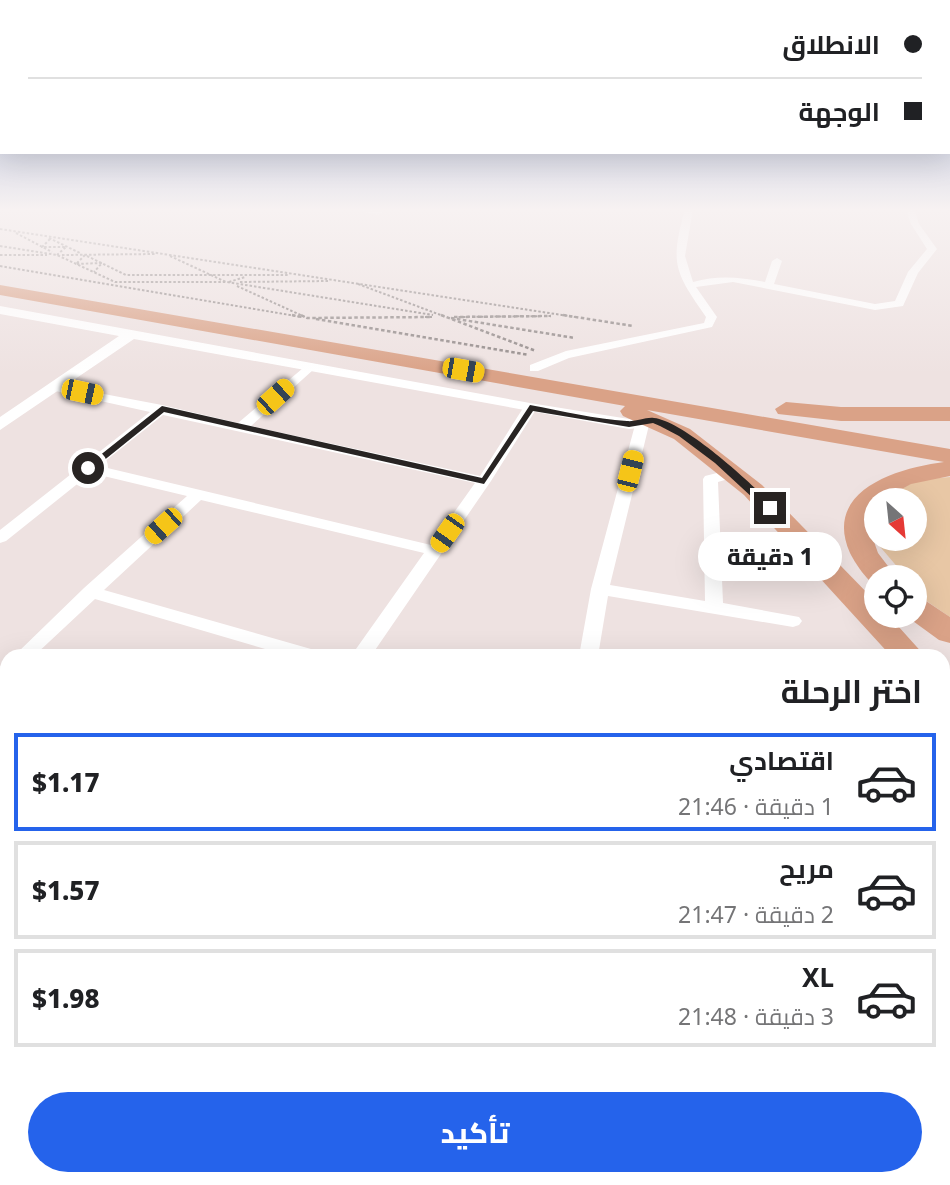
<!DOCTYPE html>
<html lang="ar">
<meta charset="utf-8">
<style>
:root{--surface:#fff;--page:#f6f6f6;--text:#202124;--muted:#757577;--line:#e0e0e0;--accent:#2563eb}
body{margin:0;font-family:"Noto Sans",Cairo,sans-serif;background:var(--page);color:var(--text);direction:rtl;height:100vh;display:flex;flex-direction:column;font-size:26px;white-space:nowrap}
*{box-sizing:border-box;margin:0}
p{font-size:23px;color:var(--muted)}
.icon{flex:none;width:38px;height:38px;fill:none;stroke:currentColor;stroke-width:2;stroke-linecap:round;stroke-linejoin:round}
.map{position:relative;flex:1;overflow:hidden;direction:ltr}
.sheet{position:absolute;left:0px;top:649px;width:950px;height:537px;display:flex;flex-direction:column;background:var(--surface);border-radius:21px 21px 0 0;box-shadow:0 7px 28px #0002;direction:rtl}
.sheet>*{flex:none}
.banner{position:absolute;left:0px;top:0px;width:950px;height:154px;box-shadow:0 7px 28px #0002;direction:rtl;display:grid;align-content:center;height:154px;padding:0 28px;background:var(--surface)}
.needle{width:46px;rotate:153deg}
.buttons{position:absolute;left:864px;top:488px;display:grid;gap:14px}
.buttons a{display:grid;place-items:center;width:63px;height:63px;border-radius:50%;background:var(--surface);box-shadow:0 7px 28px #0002;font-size:35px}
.end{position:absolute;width:32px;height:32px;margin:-16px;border:9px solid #282423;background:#fff;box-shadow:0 0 0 4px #fff}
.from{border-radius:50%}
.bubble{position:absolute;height:49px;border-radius:24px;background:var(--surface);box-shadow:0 7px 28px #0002;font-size:23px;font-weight:800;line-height:49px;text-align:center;direction:rtl}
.car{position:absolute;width:21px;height:42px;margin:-21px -10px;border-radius:9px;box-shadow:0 0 5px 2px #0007;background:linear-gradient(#f5c518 24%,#345 0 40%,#f5c518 0 76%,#345 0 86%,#f5c518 0)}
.banner b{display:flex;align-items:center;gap:24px;height:66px;font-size:26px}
.banner b+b{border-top:2px solid var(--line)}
.banner i{width:18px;height:18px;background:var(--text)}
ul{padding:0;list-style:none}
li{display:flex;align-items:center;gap:21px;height:98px;margin:0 14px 10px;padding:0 14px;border:4px solid var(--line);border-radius:0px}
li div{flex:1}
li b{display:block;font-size:26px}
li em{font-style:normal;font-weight:800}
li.active{border-color:var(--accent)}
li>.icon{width:63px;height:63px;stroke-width:1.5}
h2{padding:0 28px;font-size:32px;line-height:84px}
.action{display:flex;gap:14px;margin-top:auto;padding:14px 28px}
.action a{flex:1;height:80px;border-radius:42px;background:var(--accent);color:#fff;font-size:28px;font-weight:800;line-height:80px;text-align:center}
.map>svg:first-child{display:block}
</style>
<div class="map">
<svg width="950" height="1185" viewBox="0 0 950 1185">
<rect width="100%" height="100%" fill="#eee2e1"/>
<!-- green -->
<path fill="#e8c7a5" d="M950,477V617L925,600L915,589V578L906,577L876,542L877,538L915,539V500H883L917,480Z"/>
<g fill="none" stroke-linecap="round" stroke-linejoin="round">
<!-- path-far1 -->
<g stroke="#928a89" stroke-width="2" stroke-dasharray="2.5 2" stroke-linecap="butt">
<path d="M0,229L575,317"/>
<path d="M16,233L52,252"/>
<path d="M49,238L80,253"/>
<path d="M50,239L42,247H66L57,255"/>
<path d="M0,246L57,255L115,282H227L433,315"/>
<path d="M0,255H47"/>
<path d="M62,255L155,254"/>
<path d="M85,255L76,264L102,263L94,272"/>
<path d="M87,256L126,275H289"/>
<path d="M170,256L226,282"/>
<path d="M0,266L302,317"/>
<path d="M229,282L245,277"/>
<path d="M240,282L330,281"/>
<path d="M358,284L446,317"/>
<path d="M237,286L305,317"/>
<path d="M425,317H432"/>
<path d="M454,317L551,316"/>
</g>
<!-- path -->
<g stroke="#928a89" stroke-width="2.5" stroke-dasharray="3.5 2.5" stroke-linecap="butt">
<path d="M292,315L302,317"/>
<path d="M301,315L307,318L432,317"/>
<path d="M441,315L536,351"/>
<path d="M563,315L633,326"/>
<path d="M454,317L551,316"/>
<path d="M451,318L575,338"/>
<path d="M316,319L529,355"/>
</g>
<!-- minor -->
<g fill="#fff" fill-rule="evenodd">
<path d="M349,209H371L383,212L379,215Z"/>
<path d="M685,209H693L685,256L693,282C718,275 739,277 765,282L772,261L777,258L782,261L774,284L875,304L895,301L908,272L927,249L911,224L906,209H914L919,224L937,249L918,273L903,306L875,310L733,282L696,287L717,317L712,327L569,358L538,371H530V365L566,351L704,323L706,317C674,271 670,264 685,209Z"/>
<path d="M309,363L315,367L313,370L251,426L480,476L525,405H535L537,408L491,481L371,656H351L424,553L201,500L104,590L318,651L320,656H289L95,599L34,656H14L84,588L187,496L91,473L6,541L0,543V530L150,412L51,390V384L162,405L238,423ZM163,415L475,483L431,545L99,466Z"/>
<path d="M642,421L649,425L610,585L705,601L703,479L705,476L733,469L740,473L738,476L718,482L723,603L799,617L802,621L799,625L793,627L608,596L598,656H579L591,589L635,425Z"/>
<path d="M7,664V683L0,685V666Z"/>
<path d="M0,712L7,714V730L0,728Z"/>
<path d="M7,857V885L0,888V860Z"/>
<path d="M943,903L950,904V928L943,927Z"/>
<path d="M950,1133V1185H937L931,1180H943V1135Z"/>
<path d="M0,1154L7,1156V1180H62L65,1185H0Z"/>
<path d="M451,1180H483L481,1185H449Z"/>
<path d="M844,1180H875L877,1185H845Z"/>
</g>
<!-- tertiary -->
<path fill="#fff" fill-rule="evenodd" d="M0,306L530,403L629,419L654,416L663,421L654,426L629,429L134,339L0,430V417L119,336L0,314Z"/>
<!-- trunk -->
<g fill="#daa287" fill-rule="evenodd">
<path d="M0,285L950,449V476L911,484L882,500H877L871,533L878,553L897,578H877V586C867,581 855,563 850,553C822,490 898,468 944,462L647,410L690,429L762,485L877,603V616H889L925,656H891L744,495L674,439L623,416L620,411L625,406L0,295Z"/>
<path d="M786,402L841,407H950V421H841L778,414L775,409Z"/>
<path d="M915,598L926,601L950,617V643L939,640L906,616H915Z"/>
<path d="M943,680L950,682V713L943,710Z"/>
</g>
</g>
<!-- sky -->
<linearGradient id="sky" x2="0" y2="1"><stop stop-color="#93a4ce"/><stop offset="0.56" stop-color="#f7f2f2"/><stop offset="1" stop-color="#f7f2f2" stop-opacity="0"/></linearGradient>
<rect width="950" height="374" fill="url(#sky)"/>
<!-- route -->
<path fill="#282423" d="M530,405C562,411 595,419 627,421C636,422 645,417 654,418C684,421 754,485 775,508L766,510L715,463L679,436L660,426L653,423L629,427L533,411L484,484L164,412L92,470L84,468L162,406L482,478Z"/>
</svg>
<div class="buttons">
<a><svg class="needle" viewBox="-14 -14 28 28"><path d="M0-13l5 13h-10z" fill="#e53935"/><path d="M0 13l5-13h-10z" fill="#757577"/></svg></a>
<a><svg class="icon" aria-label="locate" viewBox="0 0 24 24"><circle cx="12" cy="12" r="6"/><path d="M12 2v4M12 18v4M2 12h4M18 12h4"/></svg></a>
</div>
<i class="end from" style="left:88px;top:468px"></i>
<i class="end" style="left:770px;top:508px"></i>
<div class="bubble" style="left:698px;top:532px;width:144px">1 دقيقة</div>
<i class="car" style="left:463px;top:370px;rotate:100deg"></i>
<i class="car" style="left:82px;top:392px;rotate:102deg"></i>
<i class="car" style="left:275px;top:397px;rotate:48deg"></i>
<i class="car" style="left:630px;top:471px;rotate:14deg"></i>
<i class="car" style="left:163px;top:526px;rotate:228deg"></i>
<i class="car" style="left:447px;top:533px;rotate:215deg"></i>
<div class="banner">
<b><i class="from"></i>الانطلاق</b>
<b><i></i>الوجهة</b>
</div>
<section class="sheet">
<h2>اختر الرحلة</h2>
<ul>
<li class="active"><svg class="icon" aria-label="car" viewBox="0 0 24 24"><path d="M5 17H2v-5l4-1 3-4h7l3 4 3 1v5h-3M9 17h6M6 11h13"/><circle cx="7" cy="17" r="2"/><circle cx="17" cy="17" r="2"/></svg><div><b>اقتصادي</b><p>1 دقيقة · 21:46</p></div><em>$1.17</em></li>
<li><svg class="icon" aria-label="car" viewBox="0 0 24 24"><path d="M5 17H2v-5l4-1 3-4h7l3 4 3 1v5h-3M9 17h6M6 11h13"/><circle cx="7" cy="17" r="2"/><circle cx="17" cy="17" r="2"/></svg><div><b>مريح</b><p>2 دقيقة · 21:47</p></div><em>$1.57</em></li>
<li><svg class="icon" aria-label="car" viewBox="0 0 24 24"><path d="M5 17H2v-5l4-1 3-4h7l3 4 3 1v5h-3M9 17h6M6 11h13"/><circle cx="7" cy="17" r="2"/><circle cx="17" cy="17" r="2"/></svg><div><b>XL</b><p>3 دقيقة · 21:48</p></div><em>$1.98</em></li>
</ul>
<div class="action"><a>تأكيد</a></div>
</section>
</div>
